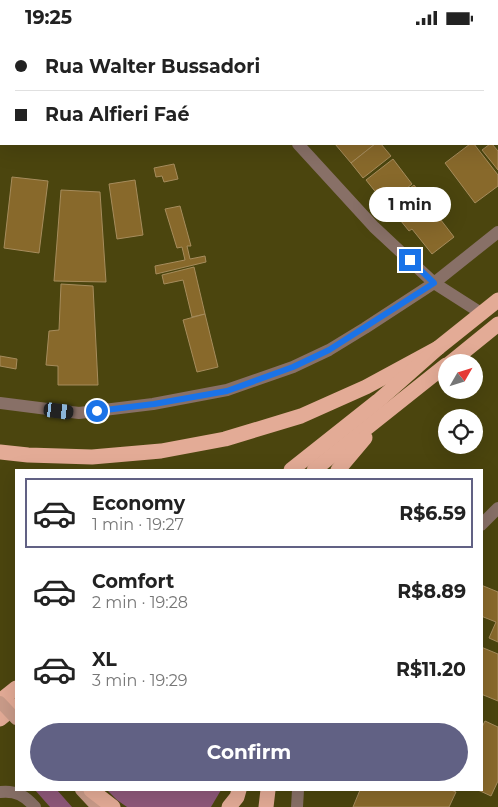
<!DOCTYPE html>
<meta charset="utf-8">
<style>
:root{--surface:#fff;--page:#f6f6f6;--text:#222;--muted:#767676;--line:#e0e0e0;--accent:#616184}
body{margin:0;font-family:Montserrat,sans-serif;background:var(--page);color:var(--text);height:100vh;display:flex;flex-direction:column;font-size:19px;white-space:nowrap}
*{box-sizing:border-box;margin:0}
p{font-size:16px;color:var(--muted)}
.icon{flex:none;width:28px;height:28px;fill:none;stroke:currentColor;stroke-width:2;stroke-linecap:round;stroke-linejoin:round}
.map{position:relative;flex:1;overflow:hidden}
.drawer{position:absolute;left:15px;top:434px;width:468px;height:322px;display:flex;flex-direction:column;background:var(--surface);border-radius:0px;box-shadow:0 5px 20px #0002}
.drawer>*{flex:none}
.guide{position:absolute;left:0px;top:0px;width:499px;height:110px;box-shadow:0 5px 20px #0002;display:grid;align-content:center;height:110px;padding:0 15px;background:var(--surface)}
.needle{width:32px;rotate:51deg}
.buttons{position:absolute;left:438px;top:319px;display:grid;gap:10px}
.buttons a{display:grid;place-items:center;width:45px;height:45px;border-radius:50%;background:var(--surface);box-shadow:0 5px 20px #0002;font-size:25px}
.end{position:absolute;width:22px;height:22px;margin:-11px;border:6px solid #1a73e8;background:#fff;box-shadow:0 0 0 2px #fff}
.from{border-radius:50%}
.bubble{position:absolute;height:35px;border-radius:18px;background:var(--surface);box-shadow:0 5px 20px #0002;font-size:16px;font-weight:700;line-height:35px;text-align:center}
.car{position:absolute;width:15px;height:30px;margin:-15px -8px;border-radius:6px;box-shadow:0 0 4px 1px #0007;background:linear-gradient(#222 24%,#8ab4d8 0 40%,#222 0 76%,#8ab4d8 0 86%,#222 0)}
.guide b{display:flex;align-items:center;gap:18px;height:48px;font-size:19px}
.guide b+b{border-top:1px solid var(--line)}
.guide i{width:12px;height:12px;background:var(--text)}
ul{padding:9px 0 0;list-style:none}
li{display:flex;align-items:center;gap:15px;height:70px;margin:0 10px 8px;padding:0 5px;border:2px solid transparent;border-radius:0px}
li div{flex:1}
li b{display:block;font-size:19px}
li em{font-style:normal;font-weight:700}
li.on{border-color:var(--accent)}
li>.icon{width:45px;height:45px;stroke-width:1.5}
.button{display:flex;gap:10px;margin-top:auto;padding:10px 15px}
.button a{flex:1;height:58px;border-radius:30px;background:var(--accent);color:#fff;font-size:20px;font-weight:700;line-height:58px;text-align:center}
.status{display:flex;justify-content:space-between;align-items:center;height:35px;padding:0 25px;background:var(--surface);direction:ltr}
.status svg{height:14px;fill:currentColor}
.map>svg:first-child{display:block}
</style>
<div class="status"><b>19:25</b><svg viewBox="0 0 49 12"><path d="M0 12V9h3v3zM5 12V6h3v6zM10 12V3h3v9zM15 12V0h3v12zM26 1h20v11H26zM47 4h2v5h-2z"/></svg></div>
<div class="map">
<svg width="498" height="772" viewBox="0 0 498 772">
<rect width="100%" height="100%" fill="#4b450e"/>
<!-- grass -->
<g fill="#8e587a">
<path d="M35,755H57L72,772H50Z"/>
<path d="M107,755H221L211,772H127L117,765Z"/>
</g>
<!-- building -->
<g fill="#88692b" stroke="#a68c5c">
<path d="M335,109H375L351,128Z"/>
<path d="M375,109H381L391,121L363,143L351,128Z"/>
<path d="M470,109H474L498,140V151L475,168L445,128Z"/>
<path d="M490,109H492L498,116V135L482,115Z"/>
<path d="M393,124L412,149L386,170L366,145Z"/>
<path d="M174,129L178,144L164,147L162,141L156,142L154,133Z"/>
<path d="M12,142L48,146L39,218L4,213Z"/>
<path d="M135,145L143,200L117,204L109,149Z"/>
<path d="M414,150L454,202L432,219L412,194L409,196L388,170Z"/>
<path d="M61,155L100,157L106,247L54,246Z"/>
<path d="M180,171L191,211H187L190,224L205,221L206,227L156,239L155,231L185,225L182,212L177,213L165,174Z"/>
<path d="M194,232L205,279L192,282L183,245L164,249L162,240Z"/>
<path d="M61,249L93,251L98,350H58V331L46,330L49,296L59,295Z"/>
<path d="M205,279L218,332L197,337L183,285Z"/>
<path d="M0,321L17,324L16,334L0,331Z"/>
<path d="M481,550L498,557V607L489,603L496,587L481,581Z"/>
<path d="M481,612L498,619V666L481,659Z"/>
<path d="M485,686L498,692V746L491,761L478,755H481V694Z"/>
<path d="M360,755H451L456,757L449,772H353Z"/>
</g>
<g fill="none" stroke-linecap="round" stroke-linejoin="round">
<!-- street -->
<g stroke="#887067" stroke-width="12">
<path d="M198,0L199,1"/>
<path d="M331,1L332,0"/>
<path d="M0,98L1,99"/>
<path d="M298,109L374,192L434,248L481,278"/>
<path d="M0,368L79,378L153,369L227,355L293,332L329,315L365,293L434,248L498,197"/>
<path d="M481,490L498,473"/>
<path d="M0,757C16,755 25,761 35,772"/>
<path d="M297,772L298,755"/>
</g>
<!-- primary -->
<path stroke="#c99b89" stroke-width="12" d="M81,755L97,772"/>
<!-- highway -->
<g stroke="#e3ab96" stroke-width="15">
<path d="M450,328L498,289"/>
<path d="M0,417L28,420L92,422L161,416L225,404L301,381L366,352L438,313"/>
<path d="M291,435L378,366L438,313L498,265"/>
<path d="M314,435L446,330"/>
<path d="M338,435L365,403"/>
<path d="M0,666L16,653"/>
<path d="M0,684L16,671"/>
<path d="M91,755L113,772"/>
<path d="M229,772L237,762L239,755"/>
<path d="M266,772L268,755"/>
</g>
<!-- primary-bridge -->
<path stroke="#c99b89" stroke-width="12" d="M0,667L16,684"/>
</g>
<g fill="none" stroke-linecap="round" stroke-linejoin="round">
<!-- route -->
<path stroke="#1a73e8" stroke-width="6" d="M97,376L154,369L227,356L293,332L329,315L434,248L410,225"/>
</g>
</svg>
<div class="buttons">
<a><svg class="needle" viewBox="-14 -14 28 28"><path d="M0-13l5 13h-10z" fill="#e53935"/><path d="M0 13l5-13h-10z" fill="#767676"/></svg></a>
<a><svg class="icon" aria-label="locate" viewBox="0 0 24 24"><circle cx="12" cy="12" r="6"/><path d="M12 2v4M12 18v4M2 12h4M18 12h4"/></svg></a>
</div>
<i class="end from" style="left:97px;top:376px"></i>
<i class="end" style="left:410px;top:225px"></i>
<div class="bubble" style="left:369px;top:152px;width:82px">1 min</div>
<i class="car" style="left:59px;top:376px;rotate:97deg"></i>
<div class="guide">
<b><i class="from"></i>Rua Walter Bussadori</b>
<b><i></i>Rua Alfieri Faé</b>
</div>
<section class="drawer">
<ul>
<li class="on"><svg class="icon" aria-label="car" viewBox="0 0 24 24"><path d="M5 17H2v-5l4-1 3-4h7l3 4 3 1v5h-3M9 17h6M6 11h13"/><circle cx="7" cy="17" r="2"/><circle cx="17" cy="17" r="2"/></svg><div><b>Economy</b><p>1 min · 19:27</p></div><em>R$6.59</em></li>
<li><svg class="icon" aria-label="car" viewBox="0 0 24 24"><path d="M5 17H2v-5l4-1 3-4h7l3 4 3 1v5h-3M9 17h6M6 11h13"/><circle cx="7" cy="17" r="2"/><circle cx="17" cy="17" r="2"/></svg><div><b>Comfort</b><p>2 min · 19:28</p></div><em>R$8.89</em></li>
<li><svg class="icon" aria-label="car" viewBox="0 0 24 24"><path d="M5 17H2v-5l4-1 3-4h7l3 4 3 1v5h-3M9 17h6M6 11h13"/><circle cx="7" cy="17" r="2"/><circle cx="17" cy="17" r="2"/></svg><div><b>XL</b><p>3 min · 19:29</p></div><em>R$11.20</em></li>
</ul>
<div class="button"><a>Confirm</a></div>
</section>
</div>
